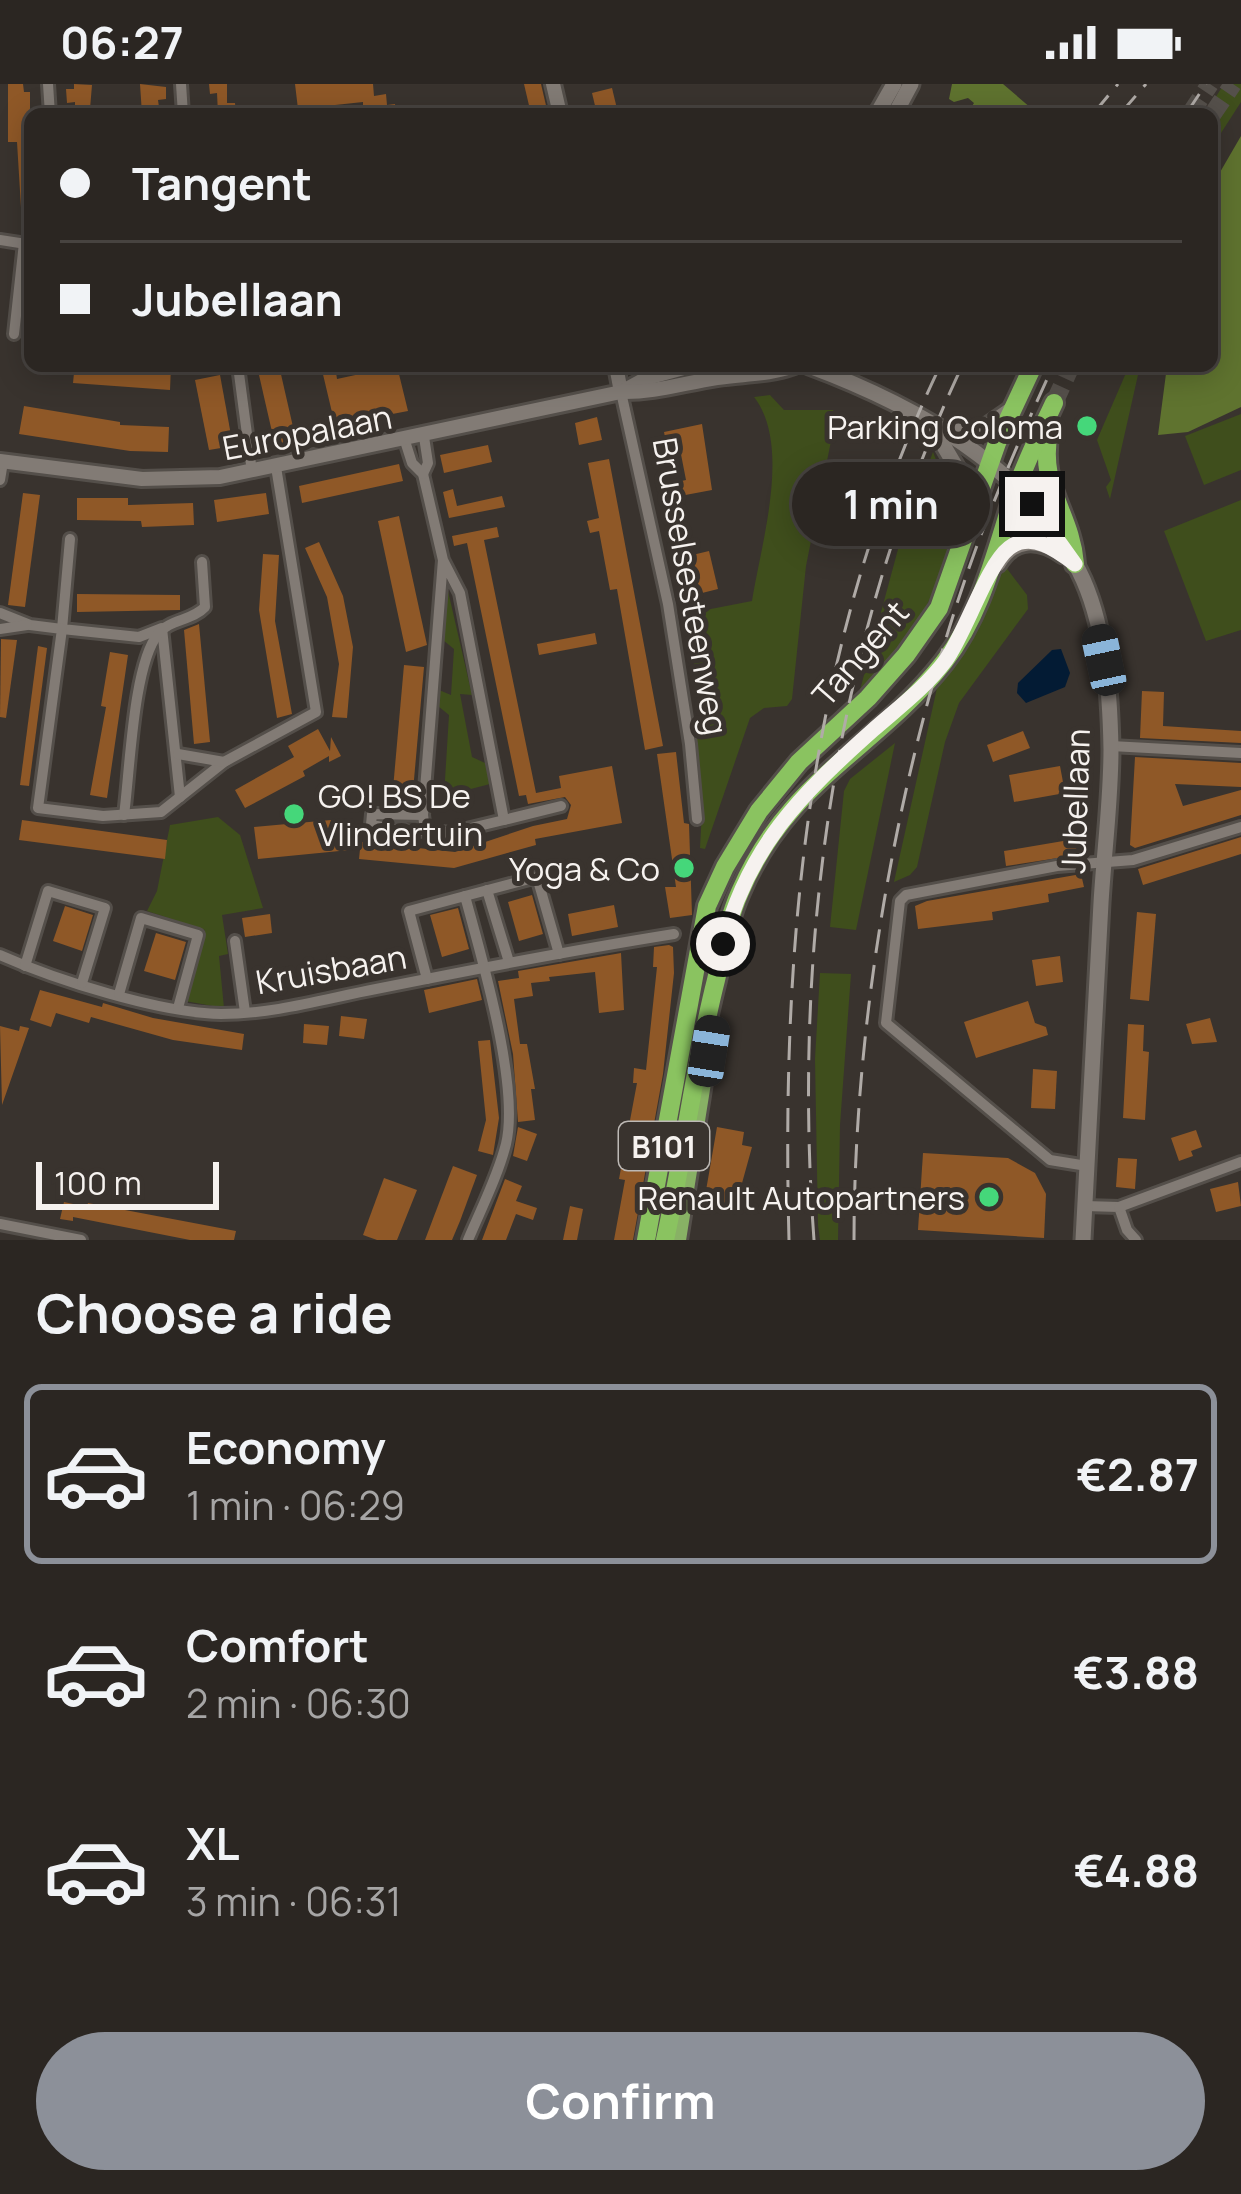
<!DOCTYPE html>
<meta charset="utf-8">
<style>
:root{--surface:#2b2622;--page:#332e2a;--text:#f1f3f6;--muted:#a6a5a5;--line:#474340;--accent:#8c9099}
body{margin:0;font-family:Manrope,sans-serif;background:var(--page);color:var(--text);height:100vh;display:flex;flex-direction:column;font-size:45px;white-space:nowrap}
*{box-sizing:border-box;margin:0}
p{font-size:39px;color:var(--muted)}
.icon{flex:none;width:66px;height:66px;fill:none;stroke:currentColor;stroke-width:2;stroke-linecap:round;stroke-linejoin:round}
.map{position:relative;height:1156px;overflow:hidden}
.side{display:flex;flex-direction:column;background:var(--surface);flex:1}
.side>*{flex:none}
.guide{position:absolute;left:24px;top:24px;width:1194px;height:264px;border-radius:18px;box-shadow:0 6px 30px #0003,0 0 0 3px var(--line);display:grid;align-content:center;height:264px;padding:0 36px;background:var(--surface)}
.scale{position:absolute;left:36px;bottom:30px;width:183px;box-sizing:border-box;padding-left:12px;border:6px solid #f6f2ef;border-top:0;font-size:33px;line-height:42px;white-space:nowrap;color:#f6f2ef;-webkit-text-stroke:9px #39332e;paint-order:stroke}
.end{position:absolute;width:54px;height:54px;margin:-27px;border:15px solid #f6f2ef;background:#111;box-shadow:0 0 0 6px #111}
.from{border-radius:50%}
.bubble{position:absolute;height:84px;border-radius:42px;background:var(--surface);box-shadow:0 6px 30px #0003,0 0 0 3px var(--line);font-size:39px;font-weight:700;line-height:84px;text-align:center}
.car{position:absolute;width:36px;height:72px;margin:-36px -18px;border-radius:15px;box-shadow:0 0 9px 3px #0007;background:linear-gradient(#222 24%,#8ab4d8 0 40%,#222 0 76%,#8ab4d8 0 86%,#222 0)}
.guide b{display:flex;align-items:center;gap:42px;height:114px;font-size:45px}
.guide b+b{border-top:3px solid var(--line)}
.guide i{width:30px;height:30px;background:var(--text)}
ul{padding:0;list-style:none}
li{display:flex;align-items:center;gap:36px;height:180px;margin:0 24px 18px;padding:0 12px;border:6px solid transparent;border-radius:18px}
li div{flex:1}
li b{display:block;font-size:45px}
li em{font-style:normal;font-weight:700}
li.active{border-color:var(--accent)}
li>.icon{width:108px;height:108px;stroke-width:1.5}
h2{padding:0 36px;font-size:54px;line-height:144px}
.primary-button{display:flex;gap:24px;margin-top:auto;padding:24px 36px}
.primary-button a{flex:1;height:138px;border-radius:72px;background:var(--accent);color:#fff;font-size:48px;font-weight:700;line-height:138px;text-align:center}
.status{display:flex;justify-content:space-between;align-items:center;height:84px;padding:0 60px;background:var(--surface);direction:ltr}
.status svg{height:33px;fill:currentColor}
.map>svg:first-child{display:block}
</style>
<div class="status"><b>06:27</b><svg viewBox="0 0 49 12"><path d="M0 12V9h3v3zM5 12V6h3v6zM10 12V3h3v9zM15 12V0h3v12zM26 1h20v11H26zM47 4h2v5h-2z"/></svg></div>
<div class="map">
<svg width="1241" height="1156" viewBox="0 0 1241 1156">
<rect width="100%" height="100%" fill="#39332e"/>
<!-- green -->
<g fill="#3f4e1c">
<path d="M1224,0H1241V18L1212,63V30H1205Z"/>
<path d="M1129,282H1140L1110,415L1106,403L1111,396L1097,356Z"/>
<path d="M770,311L784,326H833L836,332L806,482L792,615L787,622L764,624L750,634L705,765L700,764L702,727L690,635L703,632L685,530L752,517C761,459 792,362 754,313Z"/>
<path d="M1241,330V386L1204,401L1185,352Z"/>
<path d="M933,368L944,396L958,405C954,476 919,561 860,606L904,443Z"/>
<path d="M1241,416V546L1206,557L1164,447Z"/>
<path d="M1005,482L1027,511L1028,525L959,619L945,658L917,783L910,791L894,798L937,604L974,549Z"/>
<path d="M448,507L472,611L460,610L472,673L485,679L490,700L444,712L449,631L438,622L439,606L451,611L454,565L443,556Z"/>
<path d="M895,659L856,846L830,843L844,707L850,695Z"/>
<path d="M218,733L240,751L263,824L222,831L228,870L219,872L224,924L185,917L205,846L147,827L157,807L170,741Z"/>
<path d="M820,889L851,890L840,1041L838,1156H820L818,1141L815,975Z"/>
</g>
<!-- forest -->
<g fill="#5f732f">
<path d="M952,0H1003L1038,30H967L974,19L968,14L954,18L949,15Z"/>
<path d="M1241,52V323L1188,348L1158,351L1167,282H1212V102Z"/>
</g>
<!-- water -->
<path fill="#031b34" d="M1061,565L1070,589L1065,603L1026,619L1017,609L1018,599L1052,566Z"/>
<!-- building -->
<g fill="#8f5827">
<path d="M8,0H23L24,8H30V139L22,140L17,58H8Z"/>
<path d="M74,0L92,1L90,25L75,26V18L67,19L66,5H74Z"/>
<path d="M140,0L166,3V15L158,16L160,30H142Z"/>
<path d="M209,0H227V19H235L236,30H218L217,9L210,10Z"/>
<path d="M295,0H373L374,12L386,10L387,21L395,20L396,30L371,28L370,22L363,23V18L298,25Z"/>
<path d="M524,0H541L548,30H531Z"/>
<path d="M612,4L618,29L597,30L592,9Z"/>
<path d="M123,282H171L170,306L73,299L74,289L122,291Z"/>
<path d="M321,282H335L337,295L397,282L408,327L335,341Z"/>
<path d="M280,286L296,356L275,361L259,291Z"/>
<path d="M220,291L233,362L209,366L195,296Z"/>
<path d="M24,322L120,338V341L169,343L168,368L130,367L19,350Z"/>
<path d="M597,333L602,356L579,361L575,339Z"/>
<path d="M702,340L712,406L680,412L677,398L686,396L679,360L667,363L664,348Z"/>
<path d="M488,361L492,378L444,389L440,371Z"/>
<path d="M609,375L663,662L645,666L617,505L610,506L599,447L590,449L587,437L599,434L588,379Z"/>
<path d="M399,380L403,397L302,419L299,402Z"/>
<path d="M453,405L457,422L502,412L505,423L449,434L443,408Z"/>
<path d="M23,409L40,411L25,523L8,521Z"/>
<path d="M266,409L269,430L217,438L214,416Z"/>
<path d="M77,414H128V421L193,419L194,441L142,443L141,437L77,436Z"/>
<path d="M399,432L427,561L406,568L378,437Z"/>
<path d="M497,443L499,453L484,456L536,709L561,704L559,692L612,682L622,739L535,755L536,761L454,784L359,775L360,765L258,775L254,743L342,735L344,756L455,768L533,742L567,735L571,721L565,713L528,720L526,711L519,712L467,459L454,462L452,452Z"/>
<path d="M319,458L343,512L353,563L347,634L332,633L339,580L327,513L305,464Z"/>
<path d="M709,467L718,505L698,510L688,472Z"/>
<path d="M263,470L279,471L275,537L292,630L277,634L259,526Z"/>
<path d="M77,510L180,511V526L77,528Z"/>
<path d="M199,540L210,658L194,660L184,546Z"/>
<path d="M595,549L597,560L539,571L537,560Z"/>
<path d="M1,555L17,556L6,634L0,633Z"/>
<path d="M38,562L47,564L29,702L20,701Z"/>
<path d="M110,568L128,571L107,714L90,711L106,623L101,622Z"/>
<path d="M404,581L424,583L412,718L392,716Z"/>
<path d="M1142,607L1164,608L1163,642L1241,647V659L1140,654Z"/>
<path d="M318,645L330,667L331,653L341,672L329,678V672L303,687L305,692L245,724L235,706L294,673L288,662Z"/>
<path d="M1023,647L1030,664L993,678L987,661Z"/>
<path d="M676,668L684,739L689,740L692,831L670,834L665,803H676L657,670Z"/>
<path d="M1135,673L1241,679V703L1175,700L1183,722L1241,706V731L1135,764L1130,761Z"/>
<path d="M1060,682L1065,709L1014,718L1009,691Z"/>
<path d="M22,736L167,756L165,775L19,756Z"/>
<path d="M1241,753V770L1143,801L1138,785Z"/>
<path d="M1075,755L1077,771L1006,782L1004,767Z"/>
<path d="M1081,790L1084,803L1048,810L1049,818L992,828L993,836L918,845L915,822L927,817Z"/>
<path d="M532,811L543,850L519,857L508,818Z"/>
<path d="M614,821L618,843L572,852L568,830Z"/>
<path d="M65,822L93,831L82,867L53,857Z"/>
<path d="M458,824L469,865L442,873L430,831Z"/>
<path d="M1137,828L1156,830L1149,917L1130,915Z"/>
<path d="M270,830L272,849L245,853L242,834Z"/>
<path d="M156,849L186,858L175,896L144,887Z"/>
<path d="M669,861L673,863L674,889L663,990L633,1156H614L625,1096L619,1095L637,999H633L634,984L646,986L657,883H653L654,863Z"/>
<path d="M621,869L624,926L599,929L595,888L549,893L550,897L531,899L533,912L514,915L520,960H527L535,1005H531L535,1036L518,1038L513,970L498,897L519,894L518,887Z"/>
<path d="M1060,872L1063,898L1036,902L1032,876Z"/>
<path d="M477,895L482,916L429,929L424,906Z"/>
<path d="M40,906L102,923L103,919L153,934L244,950L242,966L173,956L91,933L89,939L56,929L51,943L30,936Z"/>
<path d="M1028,917L1035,939L1046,943L1048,951L976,974L964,938Z"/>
<path d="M341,932L367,935L364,955L339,952Z"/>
<path d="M1210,934L1217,958L1192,960L1186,940Z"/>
<path d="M304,940L329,942L327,961L303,959Z"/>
<path d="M1128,940L1144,941L1143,967L1149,968L1145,1036L1123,1034Z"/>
<path d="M0,942L19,947L20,942L29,944L2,1021Z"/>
<path d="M490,956L499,1034L493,1071L478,1067L486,1036L478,957Z"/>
<path d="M1033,985L1057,987L1055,1025L1031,1024Z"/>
<path d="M518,1043L537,1050L527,1077L513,1072Z"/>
<path d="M717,1043L744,1048L742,1061L752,1063L739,1110L744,1111L742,1125L704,1118Z"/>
<path d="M1196,1046L1202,1063L1191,1067L1193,1072L1179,1077L1171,1054Z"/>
<path d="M923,1069L1008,1074L1035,1089L1046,1110L1044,1154L918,1146Z"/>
<path d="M1118,1074L1137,1075L1135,1105L1116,1103Z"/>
<path d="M453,1082L477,1091L460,1137L452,1156H425Z"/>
<path d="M384,1094L417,1106L397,1156H377L363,1151Z"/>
<path d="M505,1095L522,1102L516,1117L537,1124L533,1136L516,1130L506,1156H482Z"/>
<path d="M1238,1098L1241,1122L1216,1128L1210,1105Z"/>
<path d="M64,1118L87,1123L88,1119L236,1147L234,1156H190L73,1133V1137L60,1135Z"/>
<path d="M570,1122L583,1125L577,1156H563Z"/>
</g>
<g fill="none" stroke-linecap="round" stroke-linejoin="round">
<!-- trunk-tunnel -->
<g stroke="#55504b" stroke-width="18" stroke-dasharray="18 9" stroke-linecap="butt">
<path d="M1190,30L1210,0"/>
<path d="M1212,31L1233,0"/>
<path d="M1054,319L1071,282"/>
</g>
<!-- minor casing -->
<g stroke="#544f4a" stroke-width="16">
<g id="minor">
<path d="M48,0L50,30"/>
<path d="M181,0L183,30"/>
<path d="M0,156L26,160"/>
<path d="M14,250L24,159"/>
<path d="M238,282L252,388"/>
<path d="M621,308L668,520L690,660L697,735"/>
<path d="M405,357L412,379L423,390L443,476L460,509L504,736L450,749L425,746L423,731L443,476"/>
<path d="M423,390L428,379L424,353"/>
<path d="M0,396L3,378"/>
<path d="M70,455L62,545L139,553L162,544L180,713"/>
<path d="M0,529L30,541L62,545L38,724L103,732L161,728L224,678L316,628L276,383"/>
<path d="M0,545L27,541"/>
<path d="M1111,662L1241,669"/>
<path d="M178,670L224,678"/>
<path d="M124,731C130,687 133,581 158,550C170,535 192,537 205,523L202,478"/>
<path d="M423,731L372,730L371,741L412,748L425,746"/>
<path d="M504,736L561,722"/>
<path d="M487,806L509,878"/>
<path d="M465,812L537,793L559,870"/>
<path d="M235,857L245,928"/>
<path d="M0,871C56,896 160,929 221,930C274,930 324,915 376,905C475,885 574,866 674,850"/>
<path d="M25,882L48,807L105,824L82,899"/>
<path d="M427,895L409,827L465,812C481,872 520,1001 506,1060C498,1092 481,1125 468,1156"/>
<path d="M119,910L141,834L198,851L178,924"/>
<path d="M1087,1082L1050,1076L886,939L900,817L906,811L1057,782L1133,776L1241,743"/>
<path d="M1085,1122L1119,1123L1127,1146L1136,1156"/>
<path d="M1119,1123L1241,1078"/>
<path d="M0,1140L81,1156"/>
</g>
</g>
<!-- tertiary casing -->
<g stroke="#544f4a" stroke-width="20">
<g id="tertiary">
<path d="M553,0L560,30"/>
<path d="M616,282L621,308"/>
<path d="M625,306L647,294L691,282"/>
<path d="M0,377L142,395L220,393L621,308C654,309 684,299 717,294C744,290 769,291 794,282"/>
</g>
</g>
<!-- secondary casing -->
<g stroke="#544f4a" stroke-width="21">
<g id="secondary">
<path d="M877,30L894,0"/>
<path d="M895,30L911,0"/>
<path d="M809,282C914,321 1026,382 1079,487C1105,538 1110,608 1111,665C1111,717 1104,768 1101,819C1094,932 1089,1044 1083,1156"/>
<path d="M939,344L942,359L962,393L963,449"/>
<path d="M946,348L983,345L1012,325"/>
<path d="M998,480C1014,453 1039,454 1063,471"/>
</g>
</g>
<!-- primary casing -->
<g stroke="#544f4a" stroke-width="22">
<path id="primary" d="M678,1156L709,961"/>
</g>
<!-- trunk casing -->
<g stroke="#544f4a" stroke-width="24">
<g id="trunk">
<path d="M1049,347C1038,405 1071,428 1075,480"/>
<path d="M646,1156L707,822L725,783L759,727L799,678L868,614L906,571L939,524L997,359L1033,282"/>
<path d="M665,1156C684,1070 694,982 716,896C723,866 727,837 740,808C788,695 875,666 944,578C982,529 995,469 1014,411C1025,379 1040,349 1054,319"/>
</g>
</g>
<!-- minor -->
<use href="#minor" stroke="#827b75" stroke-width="10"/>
<!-- tertiary -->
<use href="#tertiary" stroke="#827b75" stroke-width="14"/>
<!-- secondary -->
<use href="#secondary" stroke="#827b75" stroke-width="15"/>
<!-- primary -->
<use href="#primary" stroke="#88b165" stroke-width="16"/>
<!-- trunk -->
<use href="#trunk" stroke="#8ac360" stroke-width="18"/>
<!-- rail -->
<g stroke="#b0aba7" stroke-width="3" stroke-dasharray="24 12" stroke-linecap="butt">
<path d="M1093,30L1118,0"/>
<path d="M1120,30L1146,0"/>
<path d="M1186,30L1206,0"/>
<path d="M789,1156C781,854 808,559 940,282"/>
<path d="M814,1156C792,859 835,553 962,282"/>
<path d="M854,1156C854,937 897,690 969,484C993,415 1023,348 1053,282"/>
</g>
</g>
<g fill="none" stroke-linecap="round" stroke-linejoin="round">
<!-- route -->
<path stroke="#f6f2ef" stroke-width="15" d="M723,860C748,763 800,711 873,646C898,624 926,603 946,576C966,548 987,481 1009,464C1031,447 1057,466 1075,480L1032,420"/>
</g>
<!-- markers -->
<g fill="#45d77a" stroke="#39332e" stroke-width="4.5">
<circle cx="1087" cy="342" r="12"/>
<circle cx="294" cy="730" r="12"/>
<circle cx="684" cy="784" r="12"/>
<circle cx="989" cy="1113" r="12"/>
</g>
<g text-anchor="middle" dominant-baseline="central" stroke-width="10" stroke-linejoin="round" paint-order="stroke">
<!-- shield labels -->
<rect fill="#39332e" stroke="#bdb9b5" stroke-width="3" x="619" y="1038" width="90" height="48" rx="9"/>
<g font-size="30" font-weight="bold" fill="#f6f2ef">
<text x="664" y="1062">B101</text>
</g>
<!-- poi labels -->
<g font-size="33" fill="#f6f2ef" stroke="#39332e" text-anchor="end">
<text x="1063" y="342">Parking Coloma</text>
<text x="318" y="711" text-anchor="start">GO! BS De<tspan x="318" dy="38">Vlindertuin</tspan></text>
<text x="660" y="784">Yoga &amp; Co</text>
<text x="965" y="1113">Renault Autopartners</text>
</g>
<!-- street labels -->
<g font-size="33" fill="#f6f2ef" stroke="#39332e">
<text transform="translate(307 348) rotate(-11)">Europalaan</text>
<text transform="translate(691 502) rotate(80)">Brusselsesteenweg</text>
<text transform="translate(860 569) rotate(-49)">Tangent</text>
<text transform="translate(1075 717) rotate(-88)">Jubellaan</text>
<text transform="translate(331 885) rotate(-10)">Kruisbaan</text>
</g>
</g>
</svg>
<div class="scale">100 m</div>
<i class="end from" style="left:723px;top:860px"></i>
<i class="end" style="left:1032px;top:420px"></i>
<div class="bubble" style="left:792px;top:378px;width:198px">1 min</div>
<i class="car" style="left:1104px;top:576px;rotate:348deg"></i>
<i class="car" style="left:709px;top:967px;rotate:9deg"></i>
<div class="guide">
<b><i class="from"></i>Tangent</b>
<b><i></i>Jubellaan</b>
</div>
</div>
<section class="side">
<h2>Choose a ride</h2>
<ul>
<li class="active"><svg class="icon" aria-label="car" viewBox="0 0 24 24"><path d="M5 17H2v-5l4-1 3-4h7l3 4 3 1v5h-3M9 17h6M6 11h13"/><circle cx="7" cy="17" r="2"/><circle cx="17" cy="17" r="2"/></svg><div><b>Economy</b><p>1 min · 06:29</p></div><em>€2.87</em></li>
<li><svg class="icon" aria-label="car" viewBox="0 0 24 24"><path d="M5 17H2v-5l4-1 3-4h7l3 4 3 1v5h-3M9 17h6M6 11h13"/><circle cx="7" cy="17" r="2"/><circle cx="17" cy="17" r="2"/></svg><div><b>Comfort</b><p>2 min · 06:30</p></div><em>€3.88</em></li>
<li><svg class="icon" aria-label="car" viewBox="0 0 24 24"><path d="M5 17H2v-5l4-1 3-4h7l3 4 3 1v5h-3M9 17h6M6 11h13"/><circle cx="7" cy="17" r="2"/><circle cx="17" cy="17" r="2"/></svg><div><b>XL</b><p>3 min · 06:31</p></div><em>€4.88</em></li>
</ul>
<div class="primary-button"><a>Confirm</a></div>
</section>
